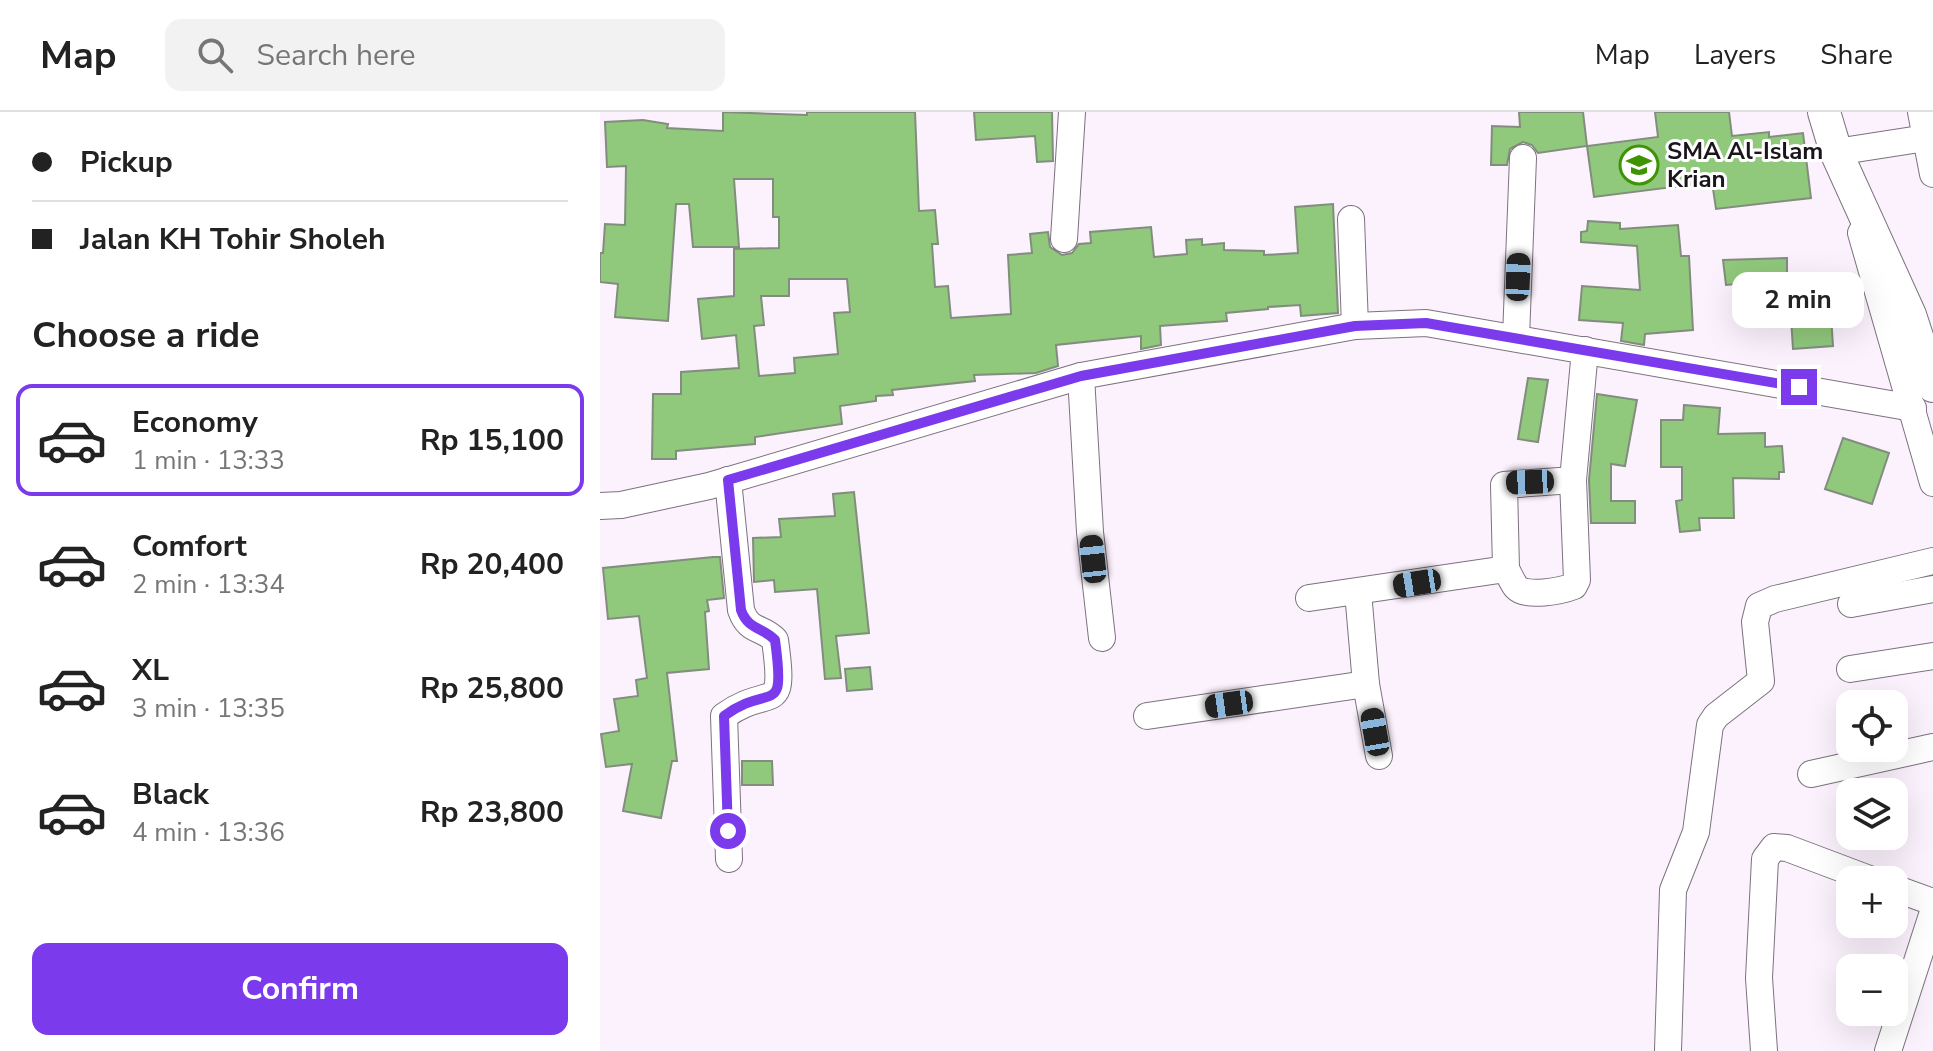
<!DOCTYPE html>
<meta charset="utf-8">
<style>
:root{--surface:#fff;--page:#f2f2f2;--text:#222;--muted:#767676;--line:#e0e0e0;--accent:#7c3aed}
body{margin:0;font-family:"Nunito Sans",sans-serif;background:var(--page);color:var(--text);height:100vh;display:flex;flex-direction:column;font-size:30px;white-space:nowrap}
*{box-sizing:border-box;margin:0}
p{font-size:26px;color:var(--muted)}
.icon{flex:none;width:44px;height:44px;fill:none;stroke:currentColor;stroke-width:2;stroke-linecap:round;stroke-linejoin:round}
.map{position:relative;flex:1;overflow:hidden}
.details{display:flex;flex-direction:column;background:var(--surface);width:600px}
.details>*{flex:none}
.banner{display:grid;align-content:center;height:176px;padding:0 32px;background:var(--surface)}
.buttons{position:absolute;left:1236px;top:578px;display:grid;gap:16px}
.buttons a{display:grid;place-items:center;width:72px;height:72px;border-radius:16px;background:var(--surface);box-shadow:0 8px 32px #0002;font-size:40px}
.end{position:absolute;width:36px;height:36px;margin:-18px;border:10px solid #7c3aed;background:#fff;box-shadow:0 0 0 4px #fff}
.from{border-radius:50%}
.bubble{position:absolute;height:56px;border-radius:16px;background:var(--surface);box-shadow:0 8px 32px #0002;font-size:26px;font-weight:700;line-height:56px;text-align:center}
.car{position:absolute;width:24px;height:48px;margin:-24px -12px;border-radius:10px;box-shadow:0 0 6px 2px #0007;background:linear-gradient(#222 24%,#8ab4d8 0 40%,#222 0 76%,#8ab4d8 0 86%,#222 0)}
.banner b{display:flex;align-items:center;gap:28px;height:76px;font-size:30px}
.banner b+b{border-top:2px solid var(--line)}
.banner i{width:20px;height:20px;background:var(--text)}
ul{padding:0;list-style:none}
li{display:flex;align-items:center;gap:24px;height:112px;margin:0 16px 12px;padding:0 16px;border:4px solid transparent;border-radius:16px}
li div{flex:1}
li b{display:block;font-size:30px}
li em{font-style:normal;font-weight:700}
li.selected{border-color:var(--accent)}
li>.icon{width:72px;height:72px;stroke-width:1.5}
h2{padding:0 32px;font-size:36px;line-height:96px}
.button{display:flex;gap:16px;margin-top:auto;padding:16px 32px}
.button a{flex:1;height:92px;border-radius:16px;background:var(--accent);color:#fff;font-size:32px;font-weight:700;line-height:92px;text-align:center}
header{display:flex;align-items:center;gap:48px;box-sizing:border-box;height:112px;padding:0 40px;background:var(--surface);border-bottom:2px solid var(--line)}
header strong{font-size:38px}
nav{display:flex;gap:44px;margin-inline-start:auto;font-size:28px}
.search{width:560px;height:72px;background:var(--page);display:flex;align-items:center;gap:20px;box-sizing:border-box;padding:0 28px;border-radius:16px;color:var(--muted);font-size:30px}
main{display:flex;flex:1;min-height:0}
.map>svg:first-child{display:block}
</style>
<header>
<strong>Map</strong>
<div class="search"><svg class="icon" aria-label="search" viewBox="0 0 24 24"><circle cx="10" cy="10" r="6"/><path d="M15 15l6 6"/></svg>Search here</div>
<nav><a>Map</a><a>Layers</a><a>Share</a></nav>
</header>
<main>
<section class="details">
<div class="banner">
<b><i class="from"></i>Pickup</b>
<b><i></i>Jalan KH Tohir Sholeh</b>
</div>
<h2>Choose a ride</h2>
<ul>
<li class="selected"><svg class="icon" aria-label="car" viewBox="0 0 24 24"><path d="M5 17H2v-5l4-1 3-4h7l3 4 3 1v5h-3M9 17h6M6 11h13"/><circle cx="7" cy="17" r="2"/><circle cx="17" cy="17" r="2"/></svg><div><b>Economy</b><p>1 min · 13:33</p></div><em>Rp 15,100</em></li>
<li><svg class="icon" aria-label="car" viewBox="0 0 24 24"><path d="M5 17H2v-5l4-1 3-4h7l3 4 3 1v5h-3M9 17h6M6 11h13"/><circle cx="7" cy="17" r="2"/><circle cx="17" cy="17" r="2"/></svg><div><b>Comfort</b><p>2 min · 13:34</p></div><em>Rp 20,400</em></li>
<li><svg class="icon" aria-label="car" viewBox="0 0 24 24"><path d="M5 17H2v-5l4-1 3-4h7l3 4 3 1v5h-3M9 17h6M6 11h13"/><circle cx="7" cy="17" r="2"/><circle cx="17" cy="17" r="2"/></svg><div><b>XL</b><p>3 min · 13:35</p></div><em>Rp 25,800</em></li>
<li><svg class="icon" aria-label="car" viewBox="0 0 24 24"><path d="M5 17H2v-5l4-1 3-4h7l3 4 3 1v5h-3M9 17h6M6 11h13"/><circle cx="7" cy="17" r="2"/><circle cx="17" cy="17" r="2"/></svg><div><b>Black</b><p>4 min · 13:36</p></div><em>Rp 23,800</em></li>
</ul>
<div class="button"><a>Confirm</a></div>
</section>
<div class="map">
<svg width="1333" height="939" viewBox="0 0 1333 939">
<rect width="100%" height="100%" fill="#fcf2fe"/>
<!-- building -->
<g fill="#90c87c" stroke="#828d7e" stroke-width="2" fill-rule="evenodd">
<path d="M123,0L207,3V0H315L319,99L335,98L338,132H332L335,175L348,174L351,206L411,202L408,143L432,141L430,122L448,120L450,135L462,143L472,141L479,132L491,131L490,120L551,115L554,145L587,142L586,128L602,127V133L624,131V138L664,139V143L698,141L695,95L733,92L738,201L701,204L700,193L668,195V197L626,201L627,209L560,214L561,233L541,237V224L456,233L458,254L436,261L374,263L375,269L292,278L293,283L276,284V289L240,294L242,312L155,325V332L76,339V347H52L53,282H81V260L139,256L136,223L102,227L98,187L134,184V137L179,136V105H173V67H134L139,135H93L89,92H76L68,209L15,205L18,172L0,170V141H3L5,112L25,113L26,54L7,55L5,10L43,8L68,12L67,16L123,19ZM189,167H247L250,200L234,201L238,242L194,246L195,261L159,264L154,214L164,213L161,184H189Z"/>
<path d="M374,0H452L453,49L437,50L435,24L376,28Z"/>
<path d="M919,0H983L987,34L938,41L932,33L923,30L910,37L907,53H891L892,14L920,15Z"/>
<path d="M1055,0H1129L1132,24L1169,20V25L1203,21L1211,86L1116,97L1112,70L994,85L987,34L1058,25Z"/>
<path d="M988,109L1020,111V117L1078,113L1081,144H1089L1093,218L1045,222L1044,233L1021,229L1023,211L979,208L982,174L1040,178L1037,134L981,130V120L987,119Z"/>
<path d="M1187,146V168L1126,173L1123,148Z"/>
<path d="M1234,169L1236,187L1230,188L1233,234L1193,237L1190,191L1174,192L1173,174Z"/>
<path d="M928,266L948,268L938,330L918,327Z"/>
<path d="M997,282L1037,288L1025,354L1011,352V389H1035V411H991L989,368Z"/>
<path d="M1084,293L1120,296L1118,322L1165,321V335L1182,334L1184,360H1179V367L1133,366L1134,406H1099L1100,418L1080,420L1076,389L1082,388V355H1061V308H1083Z"/>
<path d="M1243,326L1289,341L1272,392L1225,377Z"/>
<path d="M254,380L269,521L236,524L241,566L225,567L217,477L175,480L174,468L154,470L153,426L181,425L179,407L235,404L233,382Z"/>
<path d="M113,445H120L124,486L107,488L109,499L105,500L109,557L67,561L77,649H72L61,706L23,699L32,652L6,655L1,622L19,619L14,587L38,584L36,568L47,566L39,504L8,507L3,456Z"/>
<path d="M270,555L272,577L247,579L245,557Z"/>
<path d="M142,649H172L173,673H142Z"/>
</g>
<g fill="none" stroke-linecap="round" stroke-linejoin="round">
<!-- minor casing -->
<g stroke="#7d717f" stroke-width="28">
<g id="minor">
<path d="M1321,0L1333,62"/>
<path d="M1241,57L1236,40L1326,26"/>
<path d="M751,107L755,214"/>
<path d="M1261,121L1333,371"/>
<path d="M464,127L472,0"/>
<path d="M916,225L923,46"/>
<path d="M481,264L490,420L502,526"/>
<path d="M128,368L141,498C149,521 162,514 175,528C186,608 171,570 124,604L129,747"/>
<path d="M0,394L21,393L109,374L481,264L755,214L826,211L1313,296"/>
<path d="M906,457C909,462 912,470 916,475C926,486 961,479 974,474L977,468L973,368L985,238"/>
<path d="M758,480L766,572L779,644"/>
<path d="M709,486L906,457L904,373L973,368"/>
<path d="M1251,492L1333,477"/>
<path d="M1250,557L1333,544"/>
<path d="M547,604L766,572"/>
<path d="M1211,662L1333,635"/>
<path d="M1294,776L1333,790"/>
<path d="M1068,939L1073,778L1096,720L1110,613L1116,604L1161,569L1155,510L1159,494L1175,487L1333,449"/>
<path d="M1164,939L1159,866L1165,747L1174,735L1187,736L1272,768"/>
<path d="M1288,939L1333,800"/>
</g>
</g>
<!-- major casing -->
<g stroke="#7d717f" stroke-width="34">
<path id="major" d="M1224,0L1236,40L1310,203L1333,274"/>
</g>
<!-- minor -->
<use href="#minor" stroke="#fff" stroke-width="26"/>
<!-- major -->
<use href="#major" stroke="#fff" stroke-width="32"/>
</g>
<g fill="none" stroke-linecap="round" stroke-linejoin="round">
<!-- route -->
<path stroke="#7c3aed" stroke-width="10" d="M128,719L124,604C171,569 186,609 175,528C163,515 148,518 141,498L128,368L481,264L755,214L826,211L1199,275"/>
</g>
<!-- icons -->
<defs>
<g id="school-ring" transform="scale(2)"><circle r="9.5" fill="#fff" stroke="#3e9405" stroke-width="1.5"/><path d="M0-5L7-2L0 1L-7-2ZM-4 1L0 2.5L4 1V4Q0 6-4 4Z" fill="#3e9405"/></g>
</defs>
<g fill-rule="evenodd">
<use href="#school-ring" x="1039" y="53"/>
</g>
<g text-anchor="middle" dominant-baseline="central" stroke-width="6" stroke-linejoin="round" paint-order="stroke">
<!-- poi labels -->
<g font-size="24" font-weight="bold" fill="#1a151a" stroke="#fff" text-anchor="start">
<text x="1067" y="39">SMA Al-Islam<tspan x="1067" dy="28">Krian</tspan></text>
</g>
</g>
</svg>
<div class="buttons">
<a><svg class="icon" aria-label="locate" viewBox="0 0 24 24"><circle cx="12" cy="12" r="6"/><path d="M12 2v4M12 18v4M2 12h4M18 12h4"/></svg></a>
<a><svg class="icon" aria-label="layers" viewBox="0 0 24 24"><path d="M12 4l9 5-9 5-9-5zM3 14l9 5 9-5"/></svg></a>
<a>+</a>
<a>−</a>
</div>
<i class="end from" style="left:128px;top:719px"></i>
<i class="end" style="left:1199px;top:275px"></i>
<div class="bubble" style="left:1132px;top:160px;width:132px">2 min</div>
<i class="car" style="left:918px;top:165px;rotate:2deg"></i>
<i class="car" style="left:930px;top:370px;rotate:268deg"></i>
<i class="car" style="left:493px;top:447px;rotate:354deg"></i>
<i class="car" style="left:817px;top:471px;rotate:261deg"></i>
<i class="car" style="left:629px;top:592px;rotate:262deg"></i>
<i class="car" style="left:775px;top:620px;rotate:350deg"></i>
</div>
</main>
